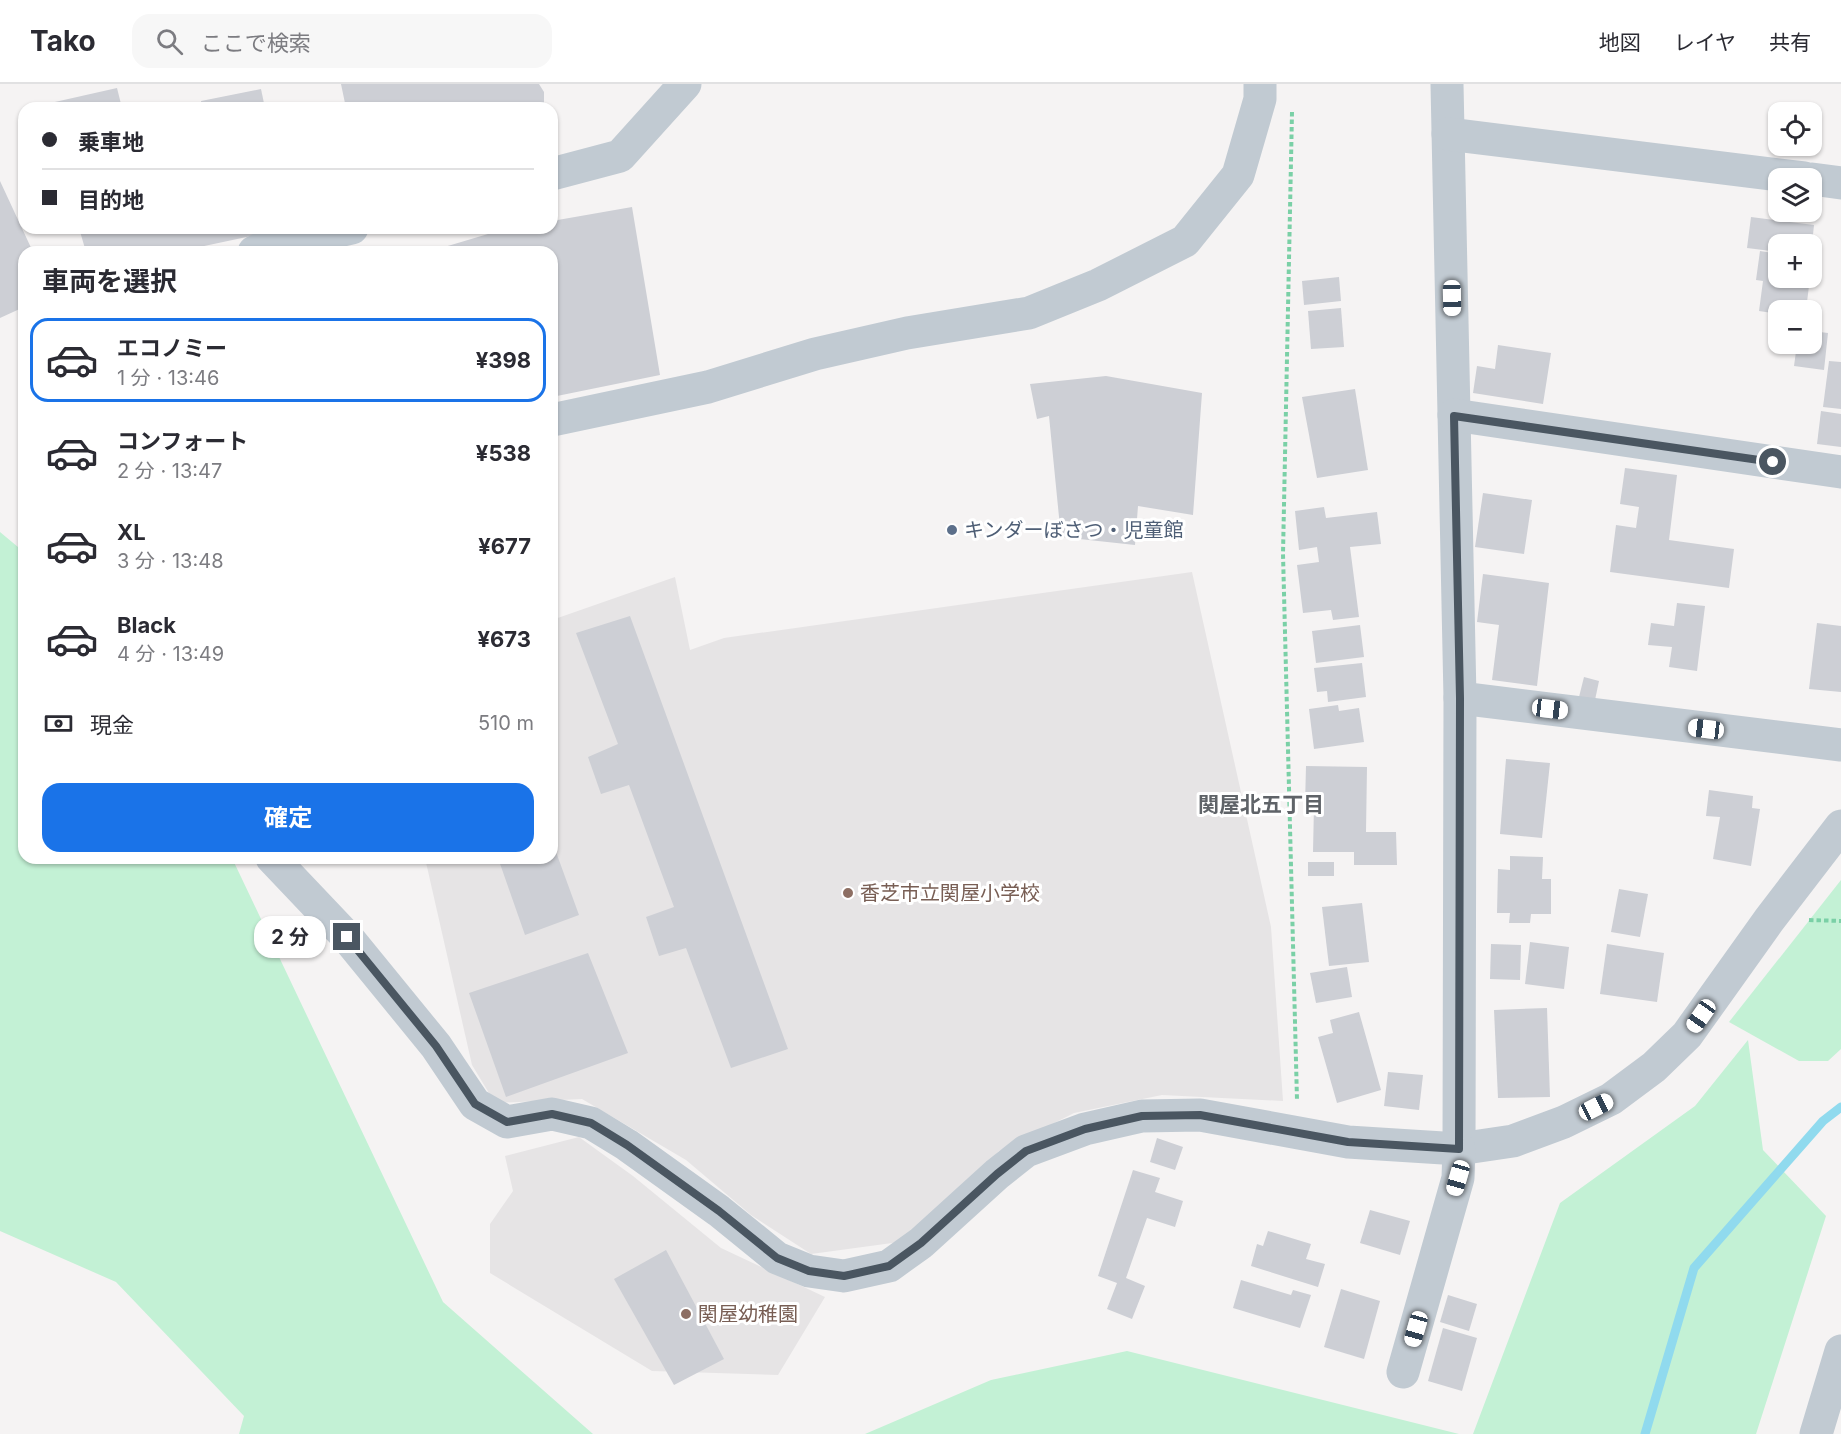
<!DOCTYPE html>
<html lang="ja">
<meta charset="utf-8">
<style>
:root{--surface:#fff;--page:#f7f7f7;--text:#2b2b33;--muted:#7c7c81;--line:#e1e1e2;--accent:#1a73e8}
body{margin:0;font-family:Inter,"Noto Sans JP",sans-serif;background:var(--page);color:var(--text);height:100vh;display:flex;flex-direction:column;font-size:22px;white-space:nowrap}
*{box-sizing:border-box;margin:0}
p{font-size:20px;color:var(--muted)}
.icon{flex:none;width:33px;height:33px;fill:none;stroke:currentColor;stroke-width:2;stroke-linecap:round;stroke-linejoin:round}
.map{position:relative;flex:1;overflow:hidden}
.details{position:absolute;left:18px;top:162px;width:540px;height:618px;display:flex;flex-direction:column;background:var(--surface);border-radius:18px;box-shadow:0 2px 4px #0004}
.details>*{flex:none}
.hud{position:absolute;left:18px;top:18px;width:540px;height:132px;border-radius:18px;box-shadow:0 2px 4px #0004;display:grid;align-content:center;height:132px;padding:0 24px;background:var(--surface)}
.tools{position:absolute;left:1768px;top:18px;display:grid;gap:12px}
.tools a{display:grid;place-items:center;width:54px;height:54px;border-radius:12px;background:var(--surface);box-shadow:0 2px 4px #0004;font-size:30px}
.end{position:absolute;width:27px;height:27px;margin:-14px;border:8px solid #4a5661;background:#fff;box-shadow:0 0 0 3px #fff}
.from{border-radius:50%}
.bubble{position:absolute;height:42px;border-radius:18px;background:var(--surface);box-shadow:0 2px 4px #0004;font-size:20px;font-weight:700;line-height:42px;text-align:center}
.car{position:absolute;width:18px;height:36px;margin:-18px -9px;border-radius:8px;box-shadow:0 0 4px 2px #0007;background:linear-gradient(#fff 24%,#345 0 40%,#fff 0 76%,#345 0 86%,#fff 0)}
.hud b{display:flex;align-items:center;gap:21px;height:57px;font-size:22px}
.hud b+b{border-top:2px solid var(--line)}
.hud i{width:15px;height:15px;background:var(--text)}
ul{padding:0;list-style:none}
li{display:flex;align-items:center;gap:18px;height:84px;margin:0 12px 9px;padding:0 12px;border:3px solid transparent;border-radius:18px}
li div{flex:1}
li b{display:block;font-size:22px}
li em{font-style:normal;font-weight:700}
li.on{border-color:var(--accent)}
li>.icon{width:54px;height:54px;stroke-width:1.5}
h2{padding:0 24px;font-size:27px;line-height:72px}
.pay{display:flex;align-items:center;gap:15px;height:66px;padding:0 24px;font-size:22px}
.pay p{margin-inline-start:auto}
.button{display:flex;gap:12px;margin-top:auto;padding:12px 24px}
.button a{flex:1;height:69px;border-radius:18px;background:var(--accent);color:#fff;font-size:24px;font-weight:700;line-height:69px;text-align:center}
header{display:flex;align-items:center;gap:36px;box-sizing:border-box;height:84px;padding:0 30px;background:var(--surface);border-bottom:2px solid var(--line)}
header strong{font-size:28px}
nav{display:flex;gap:33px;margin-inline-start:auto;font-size:21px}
.search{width:420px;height:54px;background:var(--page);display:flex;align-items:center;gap:15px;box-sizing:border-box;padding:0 21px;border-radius:18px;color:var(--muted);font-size:22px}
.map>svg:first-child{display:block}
</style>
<header>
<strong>Tako</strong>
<div class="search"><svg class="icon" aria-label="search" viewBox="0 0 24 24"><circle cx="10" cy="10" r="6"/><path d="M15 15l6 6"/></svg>ここで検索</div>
<nav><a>地図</a><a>レイヤ</a><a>共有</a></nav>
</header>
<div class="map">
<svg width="1841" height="1350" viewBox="0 0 1841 1350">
<rect width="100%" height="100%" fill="#f5f3f3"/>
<!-- education -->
<g fill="#e6e4e5">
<path d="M1192,488L1271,843L1283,1017L1162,1011L1074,1029L999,1067L907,1157L811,1170L751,1131L686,1076L582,1015L495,1019L472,981L425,774H552V536L675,493L690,566L724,554Z"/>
<path d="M579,1053L633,1092L721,1164L825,1213L778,1291L652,1287L490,1189V1140L513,1107L505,1072Z"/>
</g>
<!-- green -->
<g fill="#c3f1d5">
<path d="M0,448L24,468V774H232L443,1218L593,1350H239L244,1332L116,1198L0,1147Z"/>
<path d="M1841,796V965L1828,977H1799L1729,938Z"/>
<path d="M1748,956L1763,1066L1826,1132L1756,1350H1473L1560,1119L1695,1022Z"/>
<path d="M1127,1267L1459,1350H865L991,1296Z"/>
</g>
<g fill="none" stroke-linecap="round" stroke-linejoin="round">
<!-- stream -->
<path stroke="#90daee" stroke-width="9" d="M1645,1350L1694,1184L1823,1037L1841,1023"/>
</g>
<!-- building -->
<g fill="#cdcfd5">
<path d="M341,0H539L544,8V24H346Z"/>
<path d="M117,4L122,24H47L46,20Z"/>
<path d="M261,5L265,24H202L201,17Z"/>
<path d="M0,97L33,168H24V223L0,234Z"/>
<path d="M632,123L660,291L552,313V168L431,167L498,147L516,144H552V137Z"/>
<path d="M1751,133L1814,141L1812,160H1779V168L1747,164Z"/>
<path d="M79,144H285V145L176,168H86Z"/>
<path d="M1760,167L1779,170V194H1810L1806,226H1779V230L1759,227L1763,197L1756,196Z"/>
<path d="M1339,193L1341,217L1304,221L1302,197Z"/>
<path d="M1341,224L1344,263L1311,265L1308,227Z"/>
<path d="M1812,247L1828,249L1824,286L1794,282L1797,260H1812Z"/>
<path d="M1498,261L1551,269L1543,320L1473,309L1477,282L1495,285Z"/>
<path d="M1829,277L1841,278V325L1823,323Z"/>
<path d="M1106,292L1202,309L1193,431L1138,422L1135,461L1061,453L1049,332L1037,335L1030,300Z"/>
<path d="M1355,305L1368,386L1317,394L1302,313Z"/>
<path d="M1821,327L1841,330V363L1817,360Z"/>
<path d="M1625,384L1677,391L1669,456L1734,465L1729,504L1610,488L1616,441L1636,444L1639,423L1620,420Z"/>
<path d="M1483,409L1532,416L1524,470L1475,463Z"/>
<path d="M1324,423L1326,434L1377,428L1381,460L1350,463L1359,533L1333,536L1331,526L1303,529L1297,481L1319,478L1317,463L1299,466L1295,427Z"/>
<path d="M1483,490L1549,499L1537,602L1492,596L1499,541L1477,538Z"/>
<path d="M1677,519L1705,522L1697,587L1669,583L1672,563L1648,561L1651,539L1674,542Z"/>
<path d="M630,532L788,965L731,984L686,864L659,872L646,833L674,823L629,701L601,710L588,673L618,660L576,549Z"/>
<path d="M1817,539L1841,542V608L1809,605Z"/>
<path d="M1360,541L1364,573L1316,579L1312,547Z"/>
<path d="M1362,579L1366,613L1328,618L1327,607L1317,608L1314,584Z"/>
<path d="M1584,593L1599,597L1595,616L1579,613Z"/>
<path d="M1338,621L1339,627L1359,624L1364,658L1314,665L1309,625Z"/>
<path d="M1506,675L1550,679L1542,754L1500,750Z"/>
<path d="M1306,682L1367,683L1366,748H1396L1397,781H1354V768H1313L1314,721H1305Z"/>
<path d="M1709,706L1753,712L1752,724L1760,725L1751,782L1713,775L1720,733L1706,732Z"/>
<path d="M552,757L579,831L525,851L498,774H552Z"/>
<path d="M1510,772L1543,773L1542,795H1551V830H1531L1530,839H1509L1510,829H1497L1498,785L1510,786Z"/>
<rect x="1308" y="778" width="26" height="14"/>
<path d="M1619,805L1648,810L1640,853L1611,848Z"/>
<path d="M1362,819L1369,878L1329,882L1322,823Z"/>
<path d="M1530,858L1569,863L1564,905L1525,900Z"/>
<path d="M1491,860L1521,861L1520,896L1490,895Z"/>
<path d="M1607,860L1664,869L1657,918L1600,910Z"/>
<path d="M588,869L628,969L506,1013L469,909Z"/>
<path d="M1347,883L1352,913L1316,919L1310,889Z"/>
<path d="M1547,924L1550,1013L1498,1014L1494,926Z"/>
<path d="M1359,928L1381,1006L1337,1019L1318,953L1333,949L1330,936Z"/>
<path d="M1388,988L1423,991L1419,1026L1384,1022Z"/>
<path d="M1157,1054L1183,1063L1175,1086L1150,1078Z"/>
<path d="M1133,1086L1160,1094L1155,1108L1183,1117L1175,1143L1147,1134L1126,1194L1145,1202L1132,1235L1107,1225L1117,1199L1098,1192Z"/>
<path d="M1370,1126L1410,1137L1400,1171L1360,1159Z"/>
<path d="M1268,1147L1311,1160L1306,1175L1325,1180L1318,1203L1251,1182L1257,1160L1263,1162Z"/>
<path d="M666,1166L724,1275L674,1301L614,1195Z"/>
<path d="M1241,1196L1291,1211L1293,1206L1311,1211L1300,1244L1233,1224Z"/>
<path d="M1341,1205L1380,1217L1364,1275L1324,1263Z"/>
<path d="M1448,1211L1477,1220L1469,1247L1440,1238Z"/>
<path d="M1443,1244L1477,1254L1462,1307L1428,1297Z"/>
</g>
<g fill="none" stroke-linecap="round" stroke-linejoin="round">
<!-- path -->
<g stroke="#7ad0a6" stroke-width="4" stroke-dasharray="4.5 3" stroke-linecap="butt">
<path d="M1292,28L1283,470L1297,1016"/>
<path d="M1809,836L1841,837"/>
</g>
<!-- minor -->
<g stroke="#c1cad2" stroke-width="33">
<path d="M1447,0L1460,614L1459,1065L1513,1057L1564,1038L1611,1015L1654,983L1687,951L1769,836L1841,742"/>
<path d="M1448,50L1804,94"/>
<path d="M552,90L620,72L685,0"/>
<path d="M1812,95L1841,99"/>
<path d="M254,168L260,165L352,144"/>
<path d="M1454,331L1841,388"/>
<path d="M552,336L708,303L815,270L907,249L1029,229L1098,201L1185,157L1238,91L1260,15V0"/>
<path d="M1460,614L1841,661"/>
<path d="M272,774L347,853L436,962L475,1020L507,1038L552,1030L591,1039L627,1061L719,1127L777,1174L809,1187L844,1192L889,1182L921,1159L997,1090L1026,1067L1085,1045L1142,1032L1200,1031L1348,1058L1459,1065L1458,1094L1403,1288"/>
<path d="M1816,1350L1841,1267"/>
</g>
</g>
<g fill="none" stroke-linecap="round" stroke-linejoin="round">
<!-- route -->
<path stroke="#4a5661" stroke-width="8" d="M347,853L436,962L475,1020L507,1038L552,1030L591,1039L627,1061L719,1127L777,1174L809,1187L844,1192L889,1182L921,1159L997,1090L1026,1067L1085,1045L1142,1032L1200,1031L1348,1058L1459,1065L1460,614L1454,332L1773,378"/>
</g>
<!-- markers -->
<circle fill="#5c6f8a" stroke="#fff" stroke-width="2" cx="952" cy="446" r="6"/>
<g fill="#8d6e63" stroke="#fff" stroke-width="2">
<circle cx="848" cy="809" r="6"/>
<circle cx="686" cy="1230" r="6"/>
</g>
<g text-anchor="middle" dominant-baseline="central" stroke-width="6" stroke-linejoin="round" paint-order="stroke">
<!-- service labels -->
<g font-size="20" fill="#4e5e75" stroke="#fff" text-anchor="start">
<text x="964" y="446">キンダーぼさつ・児童館</text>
</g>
<!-- education labels -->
<g font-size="20" fill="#785e54" stroke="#fff" text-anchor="start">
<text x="860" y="809">香芝市立関屋小学校</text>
<text x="698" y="1230">関屋幼稚園</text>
</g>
<!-- neighbourhood labels -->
<g font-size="21" font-weight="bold" fill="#5f6368" stroke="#fff">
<text x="1261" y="720">関屋北五丁目</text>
</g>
</g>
</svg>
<div class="tools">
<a><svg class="icon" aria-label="locate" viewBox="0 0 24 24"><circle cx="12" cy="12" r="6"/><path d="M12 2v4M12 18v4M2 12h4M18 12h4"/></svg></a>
<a><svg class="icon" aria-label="layers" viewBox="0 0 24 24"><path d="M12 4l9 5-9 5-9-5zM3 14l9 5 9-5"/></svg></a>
<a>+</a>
<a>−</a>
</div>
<i class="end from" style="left:1773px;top:378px"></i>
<i class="end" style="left:347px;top:853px"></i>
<div class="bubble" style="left:254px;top:832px;width:72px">2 分</div>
<i class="car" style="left:1452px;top:214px;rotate:179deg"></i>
<i class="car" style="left:1550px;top:625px;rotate:97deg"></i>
<i class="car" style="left:1706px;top:645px;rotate:277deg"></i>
<i class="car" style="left:1701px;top:932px;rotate:215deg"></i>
<i class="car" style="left:1596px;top:1023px;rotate:63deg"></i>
<i class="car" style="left:1458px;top:1094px;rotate:196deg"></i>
<i class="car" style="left:1416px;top:1245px;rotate:196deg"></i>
<div class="hud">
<b><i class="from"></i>乗車地</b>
<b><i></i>目的地</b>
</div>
<section class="details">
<h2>車両を選択</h2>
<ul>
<li class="on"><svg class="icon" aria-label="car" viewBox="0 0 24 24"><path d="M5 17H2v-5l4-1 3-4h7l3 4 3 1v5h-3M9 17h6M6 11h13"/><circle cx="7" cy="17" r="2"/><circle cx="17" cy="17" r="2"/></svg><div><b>エコノミー</b><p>1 分 · 13:46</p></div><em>¥398</em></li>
<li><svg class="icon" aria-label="car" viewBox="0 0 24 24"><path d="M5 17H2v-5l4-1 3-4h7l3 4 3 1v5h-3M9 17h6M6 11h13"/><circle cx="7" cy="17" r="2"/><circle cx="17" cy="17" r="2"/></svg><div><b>コンフォート</b><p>2 分 · 13:47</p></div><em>¥538</em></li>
<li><svg class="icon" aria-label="car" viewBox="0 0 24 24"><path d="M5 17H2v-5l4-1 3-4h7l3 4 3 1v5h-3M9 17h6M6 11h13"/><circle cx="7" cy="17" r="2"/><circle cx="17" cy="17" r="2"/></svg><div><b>XL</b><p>3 分 · 13:48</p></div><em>¥677</em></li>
<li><svg class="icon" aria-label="car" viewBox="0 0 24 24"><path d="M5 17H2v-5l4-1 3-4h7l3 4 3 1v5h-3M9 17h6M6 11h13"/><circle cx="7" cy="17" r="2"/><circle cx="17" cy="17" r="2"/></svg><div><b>Black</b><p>4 分 · 13:49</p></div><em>¥673</em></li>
</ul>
<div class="pay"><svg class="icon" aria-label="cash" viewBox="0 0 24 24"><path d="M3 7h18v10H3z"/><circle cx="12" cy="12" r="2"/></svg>現金<p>510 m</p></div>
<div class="button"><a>確定</a></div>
</section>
</div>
